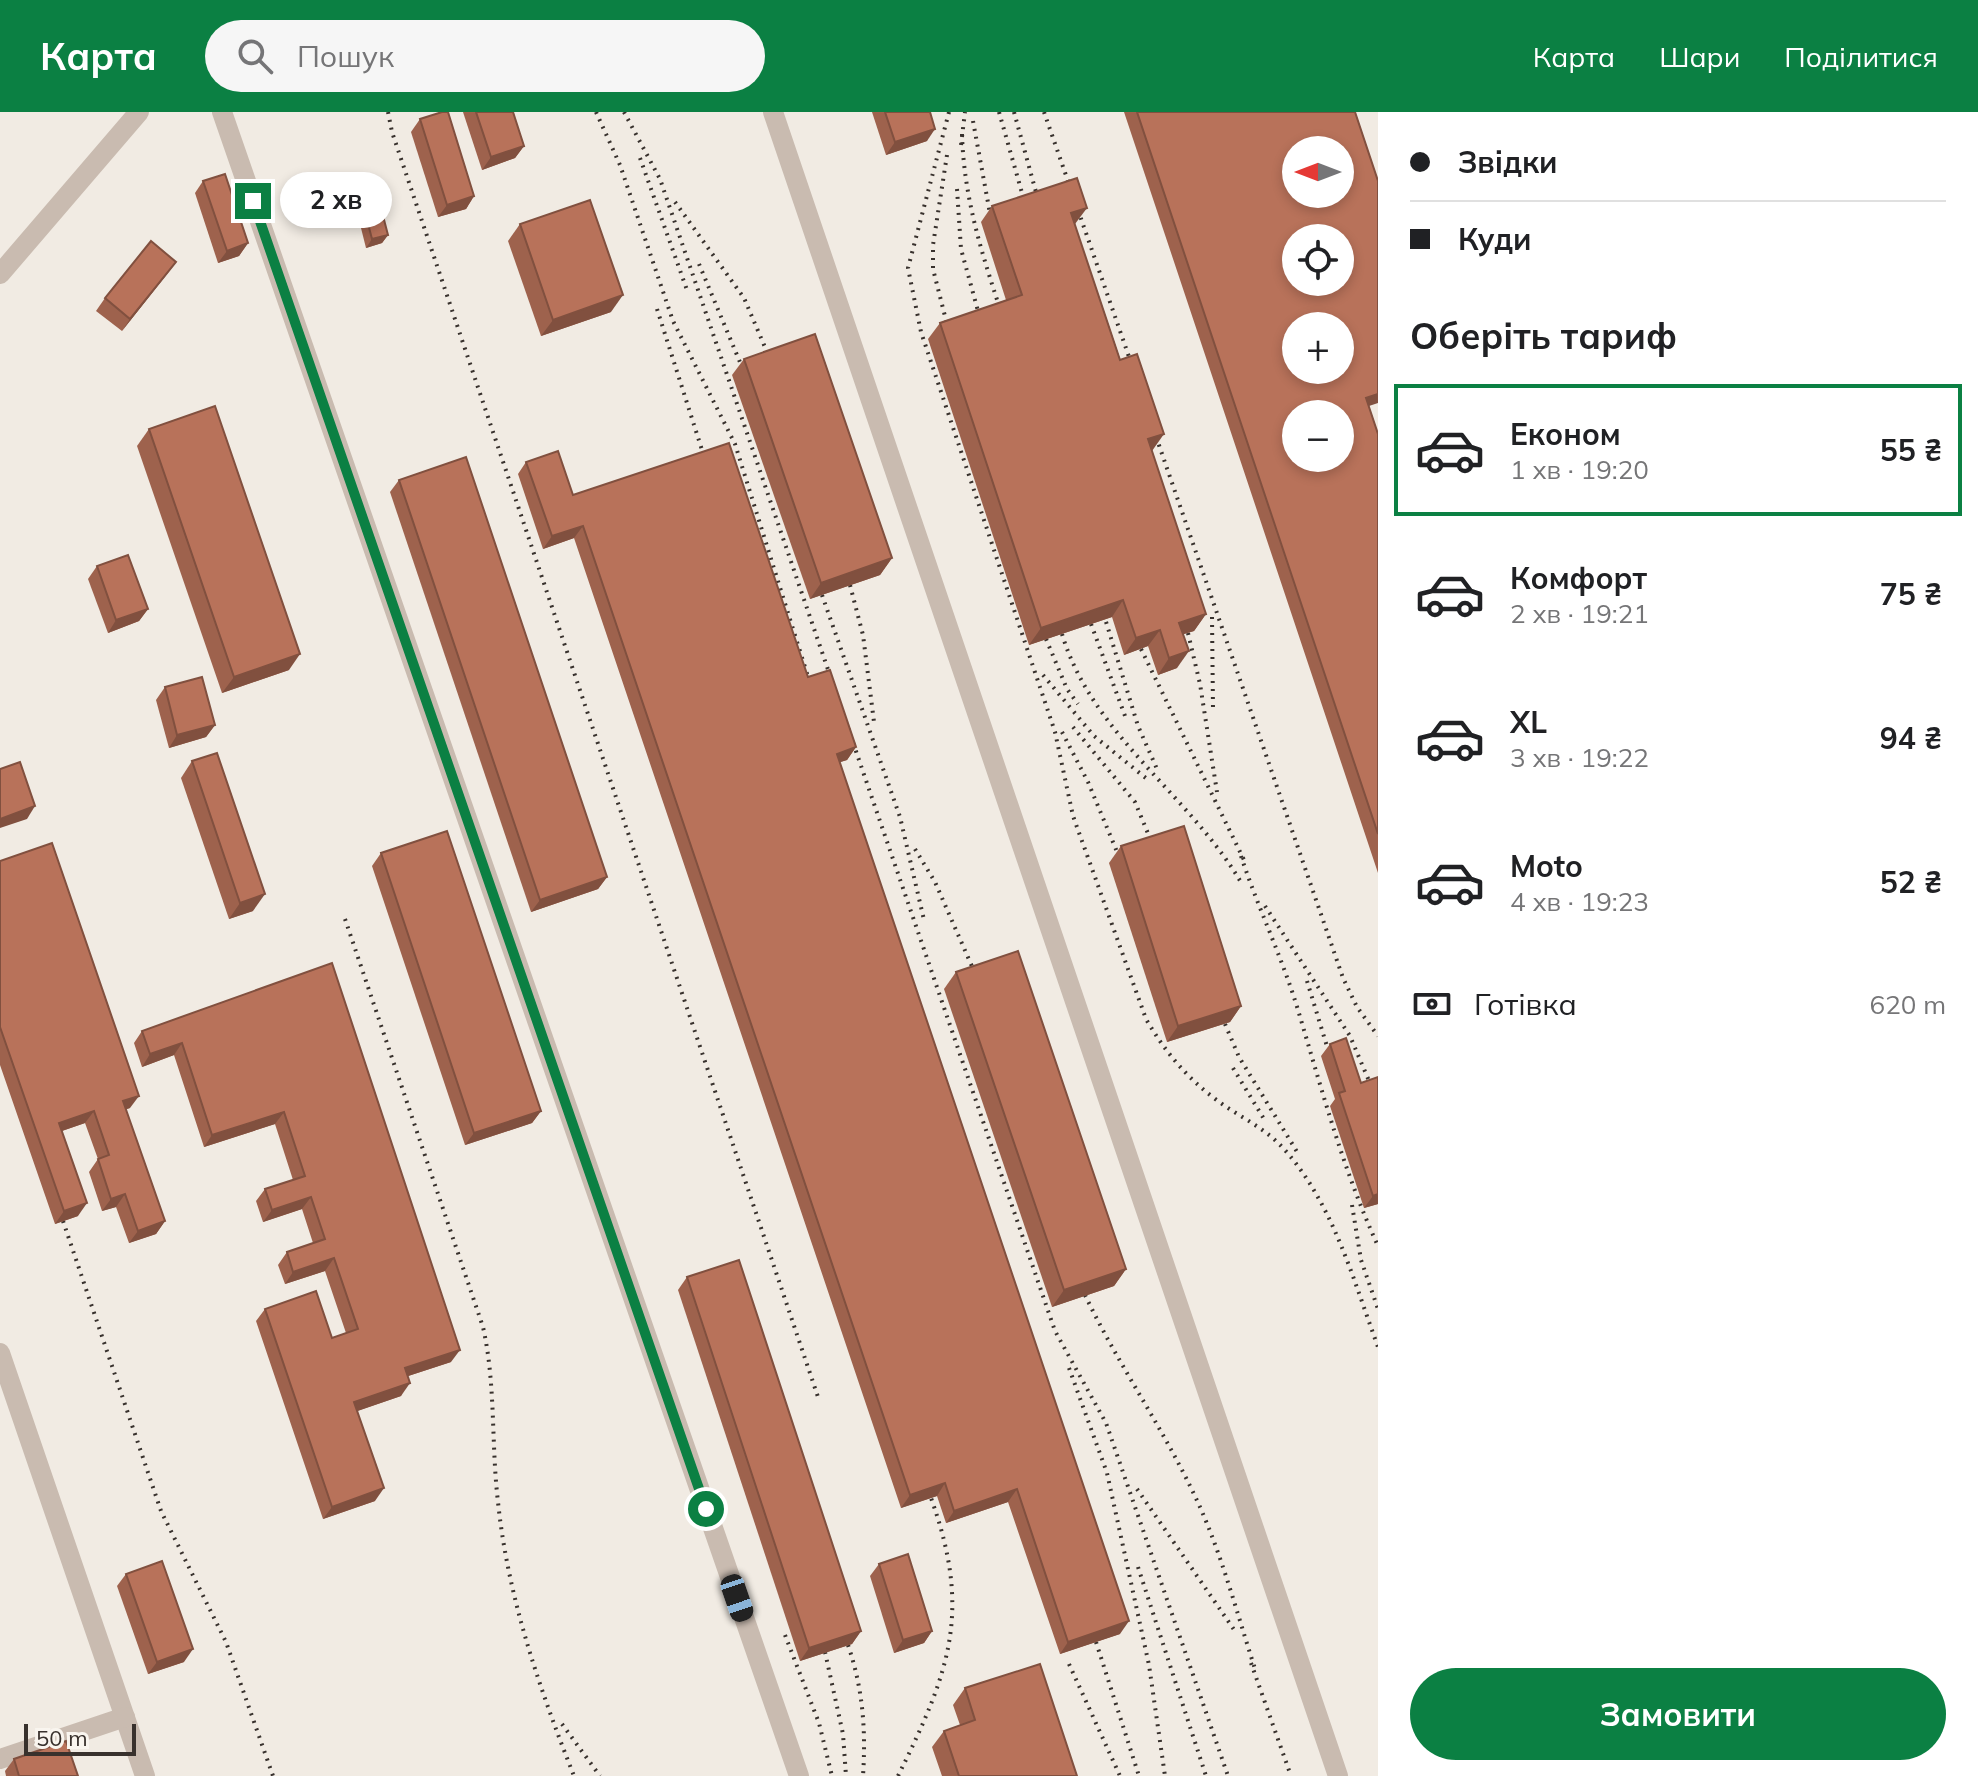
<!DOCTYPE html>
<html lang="uk">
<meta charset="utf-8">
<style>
:root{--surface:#fff;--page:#f6f6f6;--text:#202124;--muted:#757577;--line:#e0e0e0;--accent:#0b8043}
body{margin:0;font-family:Mulish,sans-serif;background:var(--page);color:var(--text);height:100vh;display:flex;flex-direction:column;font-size:30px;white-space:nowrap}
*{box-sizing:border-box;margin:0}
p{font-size:26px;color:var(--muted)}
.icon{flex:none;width:44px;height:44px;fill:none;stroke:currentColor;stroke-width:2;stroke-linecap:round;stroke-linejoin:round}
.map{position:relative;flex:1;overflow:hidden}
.drawer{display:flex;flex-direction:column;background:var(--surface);width:600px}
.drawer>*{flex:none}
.banner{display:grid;align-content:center;height:176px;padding:0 32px;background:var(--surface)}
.needle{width:52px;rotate:270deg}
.buttons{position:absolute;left:1282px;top:24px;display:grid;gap:16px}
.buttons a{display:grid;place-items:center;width:72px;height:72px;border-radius:50%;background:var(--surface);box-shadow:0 4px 12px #0003;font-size:40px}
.scale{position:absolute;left:24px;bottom:20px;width:112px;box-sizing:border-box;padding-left:8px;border:4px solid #38312d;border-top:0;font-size:22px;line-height:28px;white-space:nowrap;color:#38312d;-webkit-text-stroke:6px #f9f5ef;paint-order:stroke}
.end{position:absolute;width:36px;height:36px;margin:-18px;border:10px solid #0b8043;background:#fff;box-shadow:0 0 0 4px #fff}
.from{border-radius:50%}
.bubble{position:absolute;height:56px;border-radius:28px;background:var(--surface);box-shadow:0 4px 12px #0003;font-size:26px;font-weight:700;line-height:56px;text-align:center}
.car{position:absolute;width:24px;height:48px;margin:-24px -12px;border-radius:10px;box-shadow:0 0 6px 2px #0007;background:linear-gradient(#222 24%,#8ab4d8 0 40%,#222 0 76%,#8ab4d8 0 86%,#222 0)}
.banner b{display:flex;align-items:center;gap:28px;height:76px;font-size:30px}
.banner b+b{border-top:2px solid var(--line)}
.banner i{width:20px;height:20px;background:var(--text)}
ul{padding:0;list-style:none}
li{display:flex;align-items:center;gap:24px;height:132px;margin:0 16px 12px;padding:0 16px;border:4px solid transparent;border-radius:0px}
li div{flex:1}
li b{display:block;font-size:30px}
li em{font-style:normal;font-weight:700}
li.selected{border-color:var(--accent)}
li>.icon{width:72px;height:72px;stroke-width:1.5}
h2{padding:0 32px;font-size:36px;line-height:96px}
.pay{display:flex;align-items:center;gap:20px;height:88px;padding:0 32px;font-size:30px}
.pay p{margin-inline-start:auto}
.button{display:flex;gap:16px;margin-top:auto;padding:16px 32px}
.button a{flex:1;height:92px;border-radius:48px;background:var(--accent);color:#fff;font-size:32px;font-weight:700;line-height:92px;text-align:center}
header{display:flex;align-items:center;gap:48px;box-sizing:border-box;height:112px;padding:0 40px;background:var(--accent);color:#fff}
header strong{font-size:38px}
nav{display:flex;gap:44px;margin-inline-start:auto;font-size:28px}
.search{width:560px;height:72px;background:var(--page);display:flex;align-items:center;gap:20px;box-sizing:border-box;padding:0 28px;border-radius:44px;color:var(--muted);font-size:30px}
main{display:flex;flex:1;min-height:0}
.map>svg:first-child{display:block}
</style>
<header>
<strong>Карта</strong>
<div class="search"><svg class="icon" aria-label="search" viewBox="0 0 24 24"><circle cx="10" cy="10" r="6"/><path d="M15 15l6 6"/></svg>Пошук</div>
<nav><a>Карта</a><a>Шари</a><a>Поділитися</a></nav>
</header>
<main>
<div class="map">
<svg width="1378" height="1664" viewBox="0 0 1378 1664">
<rect width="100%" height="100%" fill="#f1ebe3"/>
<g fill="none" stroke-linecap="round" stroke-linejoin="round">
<!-- minor -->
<g stroke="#c9bbb0" stroke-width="20">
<path d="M222,0L799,1664"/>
<path d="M773,0L1338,1664"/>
<path d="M0,162L139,0"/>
<path d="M0,1241L145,1664"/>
<path d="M0,1647L125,1605"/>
</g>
<!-- rail -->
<g stroke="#38312d" stroke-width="4" stroke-dasharray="2 6" stroke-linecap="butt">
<path d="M388,0L392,20L819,1288"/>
<path d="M596,0L620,53L673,209L735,332L809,568"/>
<path d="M624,0L660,67L835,578"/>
<path d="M949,0L908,156L921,220L1055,620L1073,704L1146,907C1164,938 1185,964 1214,986C1237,1004 1263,1014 1283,1036C1333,1091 1353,1167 1378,1235"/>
<path d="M999,0L1026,95"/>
<path d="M1014,0L1039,91"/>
<path d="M1044,0L1136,265"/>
<path d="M973,9L991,107"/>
<path d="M962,22C964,90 984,148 1005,212"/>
<path d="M961,33L965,0"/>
<path d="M947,43L933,133V157L949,220"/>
<path d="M640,46L687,178"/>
<path d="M957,77L961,137L981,210"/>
<path d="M675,90L744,186L770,247"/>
<path d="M699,152L742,255"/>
<path d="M657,197L702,338"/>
<path d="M1151,310L1343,866L1357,895L1378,924"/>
<path d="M850,473L863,523L874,610"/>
<path d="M822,483L900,705L924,808"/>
<path d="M1099,487L1138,614L1157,657"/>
<path d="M1212,505L1213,597"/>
<path d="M1091,512L1125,604"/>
<path d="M1188,521L1200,572L1217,680"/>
<path d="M1062,522C1092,623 1190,683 1242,772"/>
<path d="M1046,527L1067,577L1078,592"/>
<path d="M1141,537L1246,752"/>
<path d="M1043,563L1094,624L1147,667"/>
<path d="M1073,615L1135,690L1154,736"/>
<path d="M848,616L1055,1219L1106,1311L1228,1664"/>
<path d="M1062,620L1088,670L1120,747"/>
<path d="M915,737L935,770L974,859"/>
<path d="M1241,744C1258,796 1282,845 1298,898C1322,978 1343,1058 1378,1134"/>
<path d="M1265,794L1350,924L1372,976"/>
<path d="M345,807L483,1215C496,1273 491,1331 498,1390C508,1486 539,1575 574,1664"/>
<path d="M1307,869L1329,941"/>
<path d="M1225,912L1239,945L1299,1043"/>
<path d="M1233,956L1264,1007"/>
<path d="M1352,1093L1361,1148L1378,1197"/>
<path d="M63,1109L161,1399L226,1530L273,1664"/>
<path d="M1085,1183C1117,1250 1159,1310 1191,1376C1220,1434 1236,1499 1256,1560"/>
<path d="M1069,1256L1107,1361L1149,1553L1165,1664"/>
<path d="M1137,1377L1235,1519"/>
<path d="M1138,1455L1206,1664"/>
<path d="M785,1523L819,1611L832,1664"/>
<path d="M1096,1530L1139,1664"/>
<path d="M848,1533C863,1577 866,1618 863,1664"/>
<path d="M825,1540L843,1622L846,1664"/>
<path d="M1251,1551L1291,1664"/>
<path d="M1069,1552L1120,1664"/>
<path d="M562,1612L600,1664"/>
<path d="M898,1664C950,1559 972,1500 931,1386"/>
</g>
</g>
<!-- wall -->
<g fill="#9e624d">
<path d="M463,0H513L524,34L515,46L482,58Z"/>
<path d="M872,0H930L927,29L886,43Z"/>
<path d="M1124,0H1355L1369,294L1378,322V761Z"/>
<path d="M420,7L474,84L466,97L438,105L411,20Z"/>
<path d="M203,69L248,131L239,144L218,151L195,81Z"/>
<path d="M992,94L1075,113L1206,502L1194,519L1183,522L1177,556L1158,563L1148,534L1124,543L1112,505L1029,533L928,227L940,211L1006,188L981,110Z"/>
<path d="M366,104L388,123L382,131L366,136L360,112Z"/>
<path d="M520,112L611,200L541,224L508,129Z"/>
<path d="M176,150L122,219L96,199L105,186Z"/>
<path d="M744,247L892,446L880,463L810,487L732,263Z"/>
<path d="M149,317L289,558L222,581L137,334Z"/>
<path d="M526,350L573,383L808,565L856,635L847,648L840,650L1120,1522L1060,1542L1008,1390L946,1411L937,1384L901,1396L574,426L543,437L518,362Z"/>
<path d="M399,368L607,765L598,777L531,800L390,380Z"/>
<path d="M97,454L148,497L139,509L108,521L88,467Z"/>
<path d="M165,575L215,613L206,625L169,636L156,588Z"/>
<path d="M192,649L253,799L229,807L181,666Z"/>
<path d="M1121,734L1241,894L1230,910L1167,930L1109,751Z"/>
<path d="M381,741L541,999L532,1011L465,1033L372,754Z"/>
<path d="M0,749L130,996L126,997L165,1109L156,1122L129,1131L116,1095L102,1099L89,1060L98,1047L85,1011L62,1019L78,1104L55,1112L0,953Z"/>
<path d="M332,851L451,1250L408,1264L401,1284L357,1299L375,1389L323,1407L256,1209L265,1197L332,1226L346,1221L325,1159L285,1172L278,1153L287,1140L313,1131L302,1097L263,1110L256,1089L265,1077L293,1068L275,1012L204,1035L174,943L142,955L134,931L142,919Z"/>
<path d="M956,860L1126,1157L1114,1174L1052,1195L944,877Z"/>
<path d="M1330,932L1361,971L1378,965V1092L1364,1096L1330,994L1335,987L1321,944Z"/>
<path d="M687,1165L861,1519L852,1532L800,1549L678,1178Z"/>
<path d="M879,1452L932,1519L924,1531L894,1541L870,1464Z"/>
<path d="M126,1462L184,1550L148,1562L117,1474Z"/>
<path d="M965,1576L1077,1664H942L932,1635L944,1619L960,1613L953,1593Z"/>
<path d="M14,1647L78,1664H6L5,1659Z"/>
</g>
<!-- shaded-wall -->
<g fill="#81503f">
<path d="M935,17L927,29L886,43L895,30Z"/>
<path d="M524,34L515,46L482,58L491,45Z"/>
<path d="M474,84L466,97L438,105L447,93Z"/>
<path d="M1087,96L1075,112L1071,101Z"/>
<path d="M388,123L382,131L366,136L372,127Z"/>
<path d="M248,131L239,144L218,151L227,139Z"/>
<path d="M176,150L167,162L122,219L130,207Z"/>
<path d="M623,183L611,200L541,224L553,208Z"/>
<path d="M1378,282V291L1357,298L1366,286Z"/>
<path d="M1164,322L1152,339L1148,327Z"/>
<path d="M583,414L574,426L543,437L552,424Z"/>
<path d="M892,446L880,463L810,487L821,471Z"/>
<path d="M1123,488L1112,505L1029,533L1041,516Z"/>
<path d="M148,497L139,509L108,521L116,508Z"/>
<path d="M1206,502L1194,519L1168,527L1179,511Z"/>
<path d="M1160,518L1148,534L1124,543L1136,526Z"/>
<path d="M1189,539L1177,556L1158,563L1169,546Z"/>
<path d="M300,542L289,558L222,581L234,565Z"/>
<path d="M215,613L206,625L169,636L177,623Z"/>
<path d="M856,635L847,648L828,654L837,642Z"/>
<path d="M35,694L27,707L0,716V707Z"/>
<path d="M607,765L598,777L531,800L540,788Z"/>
<path d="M265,782L253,799L229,807L240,791Z"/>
<path d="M1241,894L1230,910L1167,930L1178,914Z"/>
<path d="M182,931L174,943L142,955L150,942Z"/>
<path d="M139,984L130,996L115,1001L123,989Z"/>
<path d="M94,999L85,1011L50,1023L59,1011Z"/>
<path d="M541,999L532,1011L465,1033L474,1021Z"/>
<path d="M284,1000L275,1012L204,1035L212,1023Z"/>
<path d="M125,1082L116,1095L102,1099L111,1087Z"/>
<path d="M1378,1082V1092L1364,1096L1373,1084Z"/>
<path d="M311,1085L302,1097L263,1110L272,1098Z"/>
<path d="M87,1091L78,1104L55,1112L64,1099Z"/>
<path d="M165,1109L156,1122L129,1131L138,1119Z"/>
<path d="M334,1146L325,1159L285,1172L293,1160Z"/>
<path d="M1126,1157L1114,1174L1052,1195L1064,1178Z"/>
<path d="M460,1238L451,1250L396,1268L405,1256Z"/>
<path d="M410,1271L401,1284L346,1303L354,1290Z"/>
<path d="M945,1371L937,1384L901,1396L910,1383Z"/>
<path d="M384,1376L375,1389L323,1407L332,1395Z"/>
<path d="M1017,1377L1008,1390L946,1411L954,1399Z"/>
<path d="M1129,1509L1120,1522L1060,1542L1068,1530Z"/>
<path d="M861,1519L852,1532L800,1549L809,1536Z"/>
<path d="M932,1519L924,1531L894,1541L903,1528Z"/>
<path d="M193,1537L184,1550L148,1562L157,1550Z"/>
</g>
<!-- building -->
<g fill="#b8725a" stroke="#81503f" stroke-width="2" fill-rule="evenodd">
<path d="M442,0H448L474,84L447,93L420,7Z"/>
<path d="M476,0H513L524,34L491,45Z"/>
<path d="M885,0H930L935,17L895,30Z"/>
<path d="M1137,0H1355L1378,69V282L1366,286L1378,322V722ZM1296,38H1340V82H1296ZM1296,126H1340V170H1296ZM1296,214H1340V258H1296ZM1296,302H1340V346H1296Z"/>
<path d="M225,62L248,131L227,139L203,69Z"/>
<path d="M1077,66L1087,96L1071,101L1120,248L1137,242L1164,322L1148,327L1206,502L1179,511L1189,539L1169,546L1160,518L1136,526L1123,488L1041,516L940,211L1022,183L992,94Z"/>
<path d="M590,88L623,183L553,208L520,112Z"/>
<path d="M382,100L388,123L372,127L366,104Z"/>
<path d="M151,129L176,150L130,207L105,186Z"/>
<path d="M815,222L892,446L821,471L744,247Z"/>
<path d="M215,294L300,542L234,565L149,317Z"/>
<path d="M729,331L808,565L830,558L856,635L837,642L1129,1509L1068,1530L1017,1377L954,1399L945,1371L910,1383L583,414L552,424L526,350L558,339L573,383Z"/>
<path d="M466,345L607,765L540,788L399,368Z"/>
<path d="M128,443L148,497L116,508L97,454Z"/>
<path d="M202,565L215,613L177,623L165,575Z"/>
<path d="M217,641L265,782L240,791L192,649Z"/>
<path d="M20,650L35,694L0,707V657Z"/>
<path d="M1184,714L1241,894L1178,914L1121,734Z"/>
<path d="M447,719L541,999L474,1021L381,741Z"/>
<path d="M52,731L139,984L123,989L165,1109L138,1119L125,1082L111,1087L98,1047L109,1043L94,999L59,1011L87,1091L64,1099L0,915V749Z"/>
<path d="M1018,839L1126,1157L1064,1178L956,860Z"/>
<path d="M332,851L460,1238L405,1256L410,1271L354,1290L384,1376L332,1395L265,1197L316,1179L332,1226L358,1217L334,1146L293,1160L287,1140L325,1127L311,1085L272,1098L265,1077L305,1064L284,1000L212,1023L182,931L150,942L142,919Z"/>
<path d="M1346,926L1361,971L1378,965V1082L1373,1084L1339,981L1345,979L1330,932Z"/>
<path d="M739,1148L861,1519L809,1536L687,1165Z"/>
<path d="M908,1442L932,1519L903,1528L879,1452Z"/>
<path d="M162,1449L193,1537L157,1550L126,1462Z"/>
<path d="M1040,1552L1077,1664H959L944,1619L975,1608L965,1576Z"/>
<path d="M66,1629L78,1664H19L14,1647Z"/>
</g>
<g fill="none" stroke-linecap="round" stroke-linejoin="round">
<!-- route -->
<path stroke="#0b8043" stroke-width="10" d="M253,89L706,1397"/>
</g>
</svg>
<div class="buttons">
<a><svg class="needle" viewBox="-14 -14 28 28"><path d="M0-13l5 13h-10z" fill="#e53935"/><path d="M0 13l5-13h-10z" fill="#757577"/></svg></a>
<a><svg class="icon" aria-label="locate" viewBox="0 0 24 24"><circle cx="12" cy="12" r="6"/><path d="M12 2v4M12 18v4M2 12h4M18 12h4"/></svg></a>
<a>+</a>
<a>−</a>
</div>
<div class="scale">50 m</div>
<i class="end from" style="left:706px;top:1397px"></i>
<i class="end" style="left:253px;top:89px"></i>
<div class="bubble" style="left:280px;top:60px;width:112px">2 хв</div>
<i class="car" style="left:737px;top:1486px;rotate:161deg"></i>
</div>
<section class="drawer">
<div class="banner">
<b><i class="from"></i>Звідки</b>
<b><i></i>Куди</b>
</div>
<h2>Оберіть тариф</h2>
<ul>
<li class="selected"><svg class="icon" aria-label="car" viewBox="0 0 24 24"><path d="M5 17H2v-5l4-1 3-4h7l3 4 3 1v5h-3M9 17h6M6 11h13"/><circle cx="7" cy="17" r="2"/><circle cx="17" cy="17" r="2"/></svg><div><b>Економ</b><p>1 хв · 19:20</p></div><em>55 ₴</em></li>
<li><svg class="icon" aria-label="car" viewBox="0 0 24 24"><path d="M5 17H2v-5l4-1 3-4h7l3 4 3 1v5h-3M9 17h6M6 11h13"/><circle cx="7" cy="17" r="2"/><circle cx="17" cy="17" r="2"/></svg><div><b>Комфорт</b><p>2 хв · 19:21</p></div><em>75 ₴</em></li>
<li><svg class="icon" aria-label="car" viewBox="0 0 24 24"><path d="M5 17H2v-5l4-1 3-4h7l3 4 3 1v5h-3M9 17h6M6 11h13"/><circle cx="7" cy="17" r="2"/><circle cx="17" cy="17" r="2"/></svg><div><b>XL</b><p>3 хв · 19:22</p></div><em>94 ₴</em></li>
<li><svg class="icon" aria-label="car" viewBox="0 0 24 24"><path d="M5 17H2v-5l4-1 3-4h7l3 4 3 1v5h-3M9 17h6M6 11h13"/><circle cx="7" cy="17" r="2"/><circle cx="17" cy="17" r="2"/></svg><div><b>Moto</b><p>4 хв · 19:23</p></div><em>52 ₴</em></li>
</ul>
<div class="pay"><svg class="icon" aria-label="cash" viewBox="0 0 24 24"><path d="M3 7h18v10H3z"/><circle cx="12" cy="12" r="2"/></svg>Готівка<p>620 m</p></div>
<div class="button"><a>Замовити</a></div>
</section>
</main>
